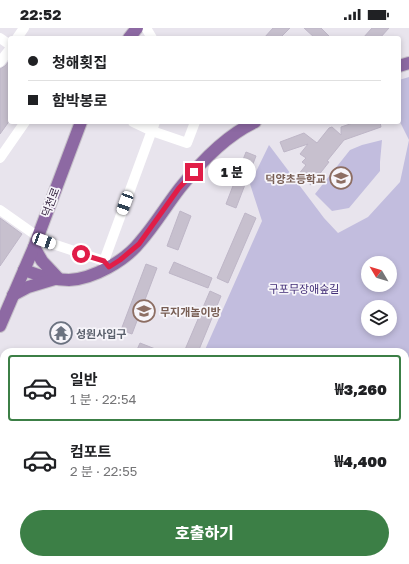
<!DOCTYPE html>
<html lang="ko">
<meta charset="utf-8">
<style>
:root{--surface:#fff;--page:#f6f6f6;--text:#202124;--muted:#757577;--line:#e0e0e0;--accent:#3c7f46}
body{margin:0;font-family:"Golos Text","Noto Sans KR",sans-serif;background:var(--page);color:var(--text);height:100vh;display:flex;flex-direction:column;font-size:15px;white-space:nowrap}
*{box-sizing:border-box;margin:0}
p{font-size:13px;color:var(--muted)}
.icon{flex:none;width:22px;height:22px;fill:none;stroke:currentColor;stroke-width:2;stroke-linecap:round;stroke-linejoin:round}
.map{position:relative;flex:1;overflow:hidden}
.drawer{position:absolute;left:0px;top:320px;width:409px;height:216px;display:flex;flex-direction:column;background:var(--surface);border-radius:12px 12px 0 0;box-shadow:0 2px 6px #0003}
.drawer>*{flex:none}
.hud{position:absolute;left:8px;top:8px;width:393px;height:88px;border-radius:4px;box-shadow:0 2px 6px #0003;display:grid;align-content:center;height:88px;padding:0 20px;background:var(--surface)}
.needle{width:26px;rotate:308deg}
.fabs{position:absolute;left:361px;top:228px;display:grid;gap:8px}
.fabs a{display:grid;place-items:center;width:36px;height:36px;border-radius:50%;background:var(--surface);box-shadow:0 2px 6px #0003;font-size:20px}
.end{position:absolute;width:18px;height:18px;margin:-9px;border:5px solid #e11d48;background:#fff;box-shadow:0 0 0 2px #fff}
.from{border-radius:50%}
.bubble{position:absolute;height:28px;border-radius:14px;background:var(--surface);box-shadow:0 2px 6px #0003;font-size:13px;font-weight:800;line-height:28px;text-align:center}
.car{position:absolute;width:12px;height:24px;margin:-12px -6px;border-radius:5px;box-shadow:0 0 3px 1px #0007;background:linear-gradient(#fff 24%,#345 0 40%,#fff 0 76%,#345 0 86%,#fff 0)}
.hud b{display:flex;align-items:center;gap:14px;height:38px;font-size:15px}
.hud b+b{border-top:1px solid var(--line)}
.hud i{width:10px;height:10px;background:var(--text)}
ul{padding:7px 0 0;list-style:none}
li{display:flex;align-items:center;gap:12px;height:66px;margin:0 8px 6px;padding:0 12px;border:2px solid transparent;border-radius:4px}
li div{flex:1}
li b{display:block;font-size:15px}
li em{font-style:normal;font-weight:800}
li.current{border-color:var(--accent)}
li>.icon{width:36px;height:36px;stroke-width:1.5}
.primary-button{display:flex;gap:8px;margin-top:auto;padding:8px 20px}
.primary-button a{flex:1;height:46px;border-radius:24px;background:var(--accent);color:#fff;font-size:16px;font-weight:800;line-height:46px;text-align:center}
.status{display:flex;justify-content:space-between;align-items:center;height:28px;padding:0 20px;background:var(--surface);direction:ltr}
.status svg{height:11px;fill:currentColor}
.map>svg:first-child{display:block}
</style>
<div class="status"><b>22:52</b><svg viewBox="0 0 49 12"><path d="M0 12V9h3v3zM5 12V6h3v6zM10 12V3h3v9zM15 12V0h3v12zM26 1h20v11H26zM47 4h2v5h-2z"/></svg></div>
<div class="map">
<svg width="409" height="536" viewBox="0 0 409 536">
<rect width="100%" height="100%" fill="#e8e4ed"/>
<!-- green -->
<g fill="#c2bdde" fill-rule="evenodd">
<path d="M409,49V536H78L76,532H405V324H204L262,193L250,156L269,117L324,190L338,205L368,189L400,154L409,112L399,92V52ZM368,235H390V257H368ZM368,279H390V301H368Z"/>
<path d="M382,112L380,134V143L349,180L332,183L315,166L350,122L362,117Z"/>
<path d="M4,378V419L0,417V386Z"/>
</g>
<!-- building -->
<g fill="#c7c0ce" stroke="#beb6c7">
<path d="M273,0H290L280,10H264Z"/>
<path d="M304,0H321L331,10H315Z"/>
<path d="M372,0H389L380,10H363Z"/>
<path d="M10,32V92L0,106V41L5,38Z"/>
<path d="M356,94H380L381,99L344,112L327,133L329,134L311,157L298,147L306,137L302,134L306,130L300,126L308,116L284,124L280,114L304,105L317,115L329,100L332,99L341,107V99Z"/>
<path d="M246,124L256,128L236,180L226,176Z"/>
<path d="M180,183L191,188L178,222L167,218Z"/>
<path d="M245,185L256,190L228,255L217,250Z"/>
<path d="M0,190L22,206L0,238Z"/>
<path d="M174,234L212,250L208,260L169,245Z"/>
<path d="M146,236L157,240L132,306L121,302Z"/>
<path d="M210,263L221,268L198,324H184Z"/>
<path d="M58,297L70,302L65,313L53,308Z"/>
<path d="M140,315L163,324H136Z"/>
</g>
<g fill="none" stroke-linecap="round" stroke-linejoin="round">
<!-- major casing -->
<g stroke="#c6c1c9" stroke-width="14">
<g id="major">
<path d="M129,10L137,0"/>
<path d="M399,38L409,35"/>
<path d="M24,242C37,247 55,252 69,252C93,251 125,233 140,214C155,197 166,178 180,160C199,136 227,107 255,94"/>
<path d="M13,267L28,259L58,250L42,233L34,219"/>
<path d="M0,298L34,219L81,94"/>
</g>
</g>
<!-- minor -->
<g stroke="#fff" stroke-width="10">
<path d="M146,0L152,10"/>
<path d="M0,10L10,17"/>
<path d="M17,10L24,0"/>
<path d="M0,34L10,21"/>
<path d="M133,94L152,103L187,115L195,94"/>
<path d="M0,130L25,94"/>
<path d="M0,182L44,213L104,233L107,237"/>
<path d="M104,233L155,94"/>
</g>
<!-- major -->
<use href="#major" stroke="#8d69a3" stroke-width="12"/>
</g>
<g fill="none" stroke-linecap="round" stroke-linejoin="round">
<!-- route -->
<path stroke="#e11d48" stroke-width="5" d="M81,226L104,233L109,239L120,232L139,216L179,160L194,144"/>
</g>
<!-- icons -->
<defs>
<g id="school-ring" transform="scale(1.15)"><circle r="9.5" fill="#f7f5fa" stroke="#8d6e63" stroke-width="1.5"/><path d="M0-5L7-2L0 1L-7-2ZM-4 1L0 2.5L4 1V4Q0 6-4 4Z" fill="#8d6e63"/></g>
<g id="temple-ring" transform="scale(1.15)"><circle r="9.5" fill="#f7f5fa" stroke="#6b7280" stroke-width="1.5"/><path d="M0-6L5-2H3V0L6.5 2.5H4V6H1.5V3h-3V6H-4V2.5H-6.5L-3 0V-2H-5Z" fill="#6b7280"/></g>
</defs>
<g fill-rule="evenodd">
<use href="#school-ring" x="341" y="150"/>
<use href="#school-ring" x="144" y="283"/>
<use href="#temple-ring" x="61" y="305"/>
</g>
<g text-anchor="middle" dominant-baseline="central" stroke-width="3.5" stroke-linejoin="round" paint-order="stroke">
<!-- education labels -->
<g font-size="11" font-weight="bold" fill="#785e54" stroke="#f7f5fa" text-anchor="end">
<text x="326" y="150">덕양초등학교</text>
<text x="160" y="283" text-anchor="start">무지개놀이방</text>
</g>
<!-- street labels -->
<g font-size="11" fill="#34233f" stroke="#f7f5fa">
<text transform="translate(50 174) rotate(-69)">덕천로</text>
</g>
<!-- park labels -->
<g font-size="11" fill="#412d76" stroke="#f7f5fa">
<text x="304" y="260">구포무장애숲길</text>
</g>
<!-- worship labels -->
<g font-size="11" font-weight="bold" fill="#5b616d" stroke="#f7f5fa" text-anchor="start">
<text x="76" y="305">성원사입구</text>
</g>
</g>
</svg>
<div class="fabs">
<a><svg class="needle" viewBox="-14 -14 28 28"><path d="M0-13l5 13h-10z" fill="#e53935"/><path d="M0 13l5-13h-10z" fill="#757577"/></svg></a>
<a><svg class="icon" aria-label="layers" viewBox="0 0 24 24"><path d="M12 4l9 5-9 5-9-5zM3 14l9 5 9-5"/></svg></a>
</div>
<i class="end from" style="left:81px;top:226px"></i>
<i class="end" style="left:194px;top:144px"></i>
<div class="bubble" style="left:208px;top:130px;width:48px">1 분</div>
<i class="car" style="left:125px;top:175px;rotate:200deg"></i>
<i class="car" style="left:44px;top:213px;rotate:110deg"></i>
<div class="hud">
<b><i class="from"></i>청해횟집</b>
<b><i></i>함박봉로</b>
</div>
<section class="drawer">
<ul>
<li class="current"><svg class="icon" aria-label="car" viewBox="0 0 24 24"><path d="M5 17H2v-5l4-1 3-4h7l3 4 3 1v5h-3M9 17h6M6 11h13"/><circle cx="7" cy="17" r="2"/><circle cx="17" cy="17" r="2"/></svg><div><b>일반</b><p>1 분 · 22:54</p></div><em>₩3,260</em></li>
<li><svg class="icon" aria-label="car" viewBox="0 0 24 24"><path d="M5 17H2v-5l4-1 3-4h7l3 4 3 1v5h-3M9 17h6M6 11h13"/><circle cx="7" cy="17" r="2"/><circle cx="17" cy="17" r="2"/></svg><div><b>컴포트</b><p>2 분 · 22:55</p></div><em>₩4,400</em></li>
</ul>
<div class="primary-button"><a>호출하기</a></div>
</section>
</div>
